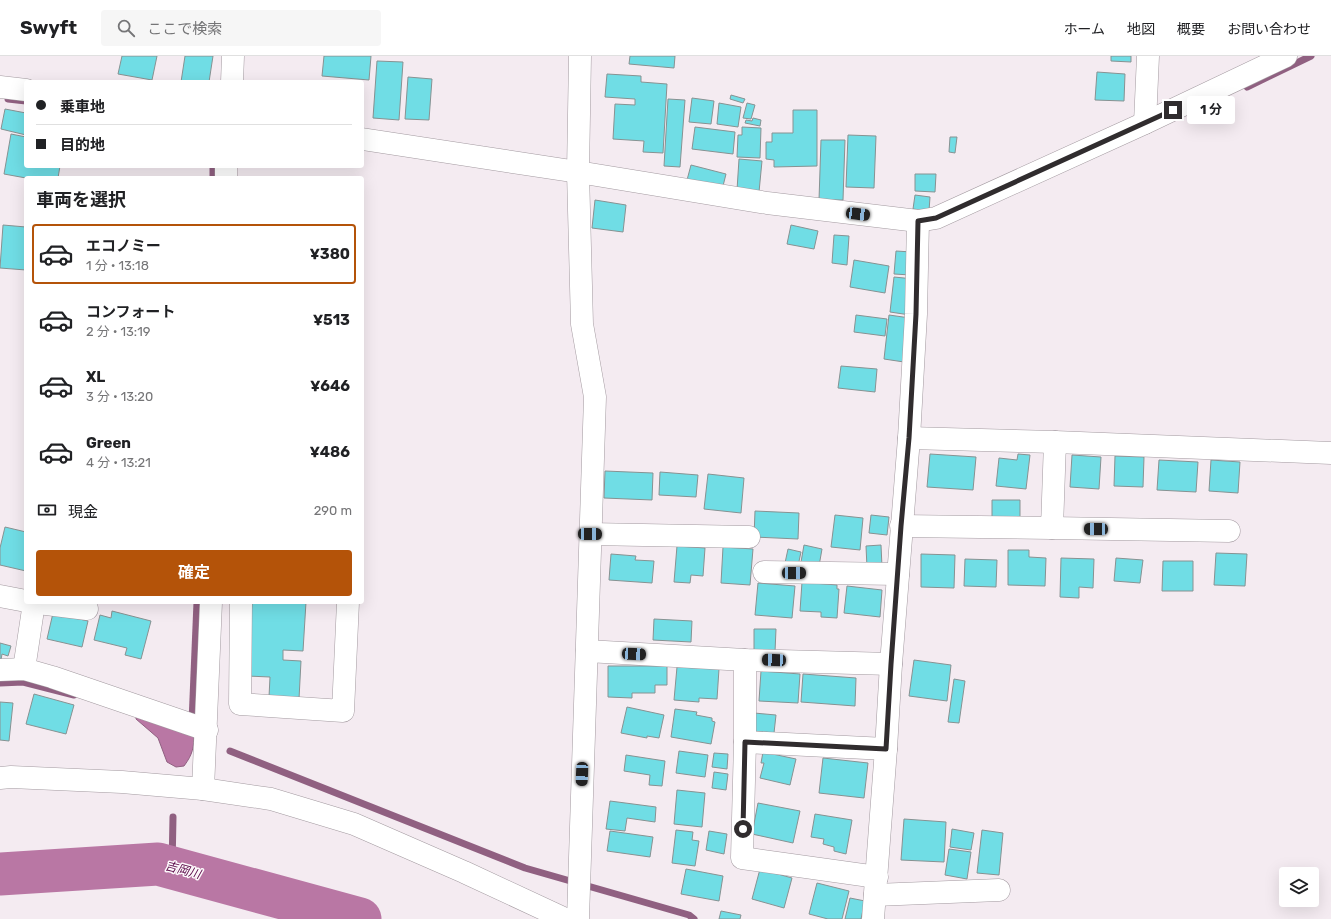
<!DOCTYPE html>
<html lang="ja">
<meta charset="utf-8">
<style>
:root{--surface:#fff;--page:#f6f6f6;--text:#202124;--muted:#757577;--line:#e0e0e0;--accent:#b45309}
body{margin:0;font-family:Rubik,"Noto Sans JP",sans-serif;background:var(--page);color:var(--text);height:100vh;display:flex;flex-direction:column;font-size:15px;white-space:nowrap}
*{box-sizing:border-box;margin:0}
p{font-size:13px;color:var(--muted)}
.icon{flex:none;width:22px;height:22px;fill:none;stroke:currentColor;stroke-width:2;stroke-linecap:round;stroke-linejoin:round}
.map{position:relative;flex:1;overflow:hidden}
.sheet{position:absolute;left:24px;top:120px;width:340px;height:428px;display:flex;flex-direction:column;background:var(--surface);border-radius:4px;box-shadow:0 4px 16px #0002}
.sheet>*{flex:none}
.guide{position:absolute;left:24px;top:24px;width:340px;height:88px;border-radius:4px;box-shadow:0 4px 16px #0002;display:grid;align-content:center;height:88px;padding:0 12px;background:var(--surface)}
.tools{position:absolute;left:1279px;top:811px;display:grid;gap:8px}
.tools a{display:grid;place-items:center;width:40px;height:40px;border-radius:4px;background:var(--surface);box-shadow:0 4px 16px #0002;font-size:20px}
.end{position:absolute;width:18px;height:18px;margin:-9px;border:5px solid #302c2e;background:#fff;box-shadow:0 0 0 2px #fff}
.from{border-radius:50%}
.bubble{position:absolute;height:28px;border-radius:4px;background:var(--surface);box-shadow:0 4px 16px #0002;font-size:13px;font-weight:700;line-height:28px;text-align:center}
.car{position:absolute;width:12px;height:24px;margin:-12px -6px;border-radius:5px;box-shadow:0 0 3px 1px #0007;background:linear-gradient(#222 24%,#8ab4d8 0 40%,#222 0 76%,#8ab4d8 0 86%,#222 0)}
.guide b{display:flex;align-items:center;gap:14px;height:38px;font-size:15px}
.guide b+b{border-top:1px solid var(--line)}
.guide i{width:10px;height:10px;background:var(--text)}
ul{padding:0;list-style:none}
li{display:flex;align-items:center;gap:12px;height:60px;margin:0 8px 6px;padding:0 4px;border:2px solid transparent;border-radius:4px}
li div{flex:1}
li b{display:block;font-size:15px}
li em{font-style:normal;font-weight:700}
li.active{border-color:var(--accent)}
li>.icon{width:36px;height:36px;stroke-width:1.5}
h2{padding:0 12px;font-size:18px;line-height:48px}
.pay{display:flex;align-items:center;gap:10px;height:44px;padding:0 12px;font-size:15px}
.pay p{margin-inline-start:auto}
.primary-button{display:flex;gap:8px;margin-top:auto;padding:8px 12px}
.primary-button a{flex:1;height:46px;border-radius:4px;background:var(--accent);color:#fff;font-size:16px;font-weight:700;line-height:46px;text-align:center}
header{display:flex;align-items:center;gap:24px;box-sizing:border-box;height:56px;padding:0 20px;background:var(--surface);border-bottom:1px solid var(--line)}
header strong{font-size:19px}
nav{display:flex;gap:22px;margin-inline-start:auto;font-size:14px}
.search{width:280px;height:36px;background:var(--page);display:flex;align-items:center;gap:10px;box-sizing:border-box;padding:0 14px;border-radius:4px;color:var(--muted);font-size:15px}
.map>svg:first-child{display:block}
</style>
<header>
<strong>Swyft</strong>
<div class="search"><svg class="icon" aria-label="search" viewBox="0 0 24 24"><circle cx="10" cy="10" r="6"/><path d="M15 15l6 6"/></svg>ここで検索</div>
<nav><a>ホーム</a><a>地図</a><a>概要</a><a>お問い合わせ</a></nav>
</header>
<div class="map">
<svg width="1331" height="863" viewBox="0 0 1331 863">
<rect width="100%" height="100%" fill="#f4ebf1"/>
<!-- water -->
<path fill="#b977a4" stroke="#906081" d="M136,658L194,677C194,691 193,698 184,710L176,711L167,706L158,682L136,663Z"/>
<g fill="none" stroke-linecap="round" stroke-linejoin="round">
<!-- stream -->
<g stroke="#906081" stroke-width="7">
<path d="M1247,31L1311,0"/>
<path d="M8,43L26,45"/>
<path d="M213,122V110"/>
<path d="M0,627L23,626L74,639"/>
<path d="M192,666L197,546"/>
<path d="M230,695L525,812L689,859L694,863"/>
<path d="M172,812L173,761"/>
</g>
<!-- river -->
<path stroke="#b977a4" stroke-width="43" d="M0,818L158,808L360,863"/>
</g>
<!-- building -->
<g fill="#70dde5" stroke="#879292">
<path d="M122,0H157L152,24L118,18Z"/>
<path d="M185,0H213L209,26H181Z"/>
<path d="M324,0H371L369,24L322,20Z"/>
<path d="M630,0H675L674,12L629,8Z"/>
<path d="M1111,0H1131V6L1111,5Z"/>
<path d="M377,5L403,6L399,64L373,62Z"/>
<path d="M1097,16L1125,18L1124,45L1095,44Z"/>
<path d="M607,18L641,20V26L667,28L663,97L643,96L644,85L613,83L615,48L635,49V43L605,41Z"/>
<path d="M408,21L432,23L429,64L405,63Z"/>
<path d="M731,39L745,43L743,47L730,43Z"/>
<path d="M692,42L714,45L711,68L689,66Z"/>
<path d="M668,43L685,44L680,111L664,110Z"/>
<path d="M719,47L741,51L738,71L717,68Z"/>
<path d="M747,47L755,49L751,63L743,62Z"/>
<path d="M5,53L26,57V79L1,73Z"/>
<path d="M793,54H817V110L774,111V104L766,103V86H772V77H793Z"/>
<path d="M753,62L761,64L760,70L745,67L746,64L752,65Z"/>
<path d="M695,71L735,76L733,98L692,93Z"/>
<path d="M742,71L761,72L760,102L737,101L738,79H742Z"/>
<path d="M11,78L26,81V110H60L58,122H26L4,118Z"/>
<path d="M848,79L876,80L874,132L846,131Z"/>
<path d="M950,81H957L955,97L949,96Z"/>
<path d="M821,84H845L843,144H819Z"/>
<path d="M739,103L762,105L759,136L737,134Z"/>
<path d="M691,109L726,118L722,134L687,124Z"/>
<path d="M915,118H936L935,136L915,135Z"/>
<path d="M915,139L930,141L929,155L913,153Z"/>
<path d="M595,144L626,149L623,176L592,172Z"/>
<path d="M3,169L26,171V214L0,212Z"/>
<path d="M791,169L818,175L814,193L787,188Z"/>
<path d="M834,179L849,180L847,209L832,207Z"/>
<path d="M896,195L912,196L911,219L894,218Z"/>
<path d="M854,204L889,210L885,237L850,231Z"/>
<path d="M894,221L914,223L910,259L890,256Z"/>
<path d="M856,259L887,263L885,280L854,276Z"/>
<path d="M889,259L910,262L904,306L884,303Z"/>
<path d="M841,310L877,313L875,336L838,332Z"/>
<path d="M930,398L976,401L973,434L927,431Z"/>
<path d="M1018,398L1030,399L1026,433L996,430L999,402L1017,404Z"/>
<path d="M1072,399L1101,401L1099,433L1070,431Z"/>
<path d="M1115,400L1144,401L1143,431L1114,430Z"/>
<path d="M1159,404L1198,406L1196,436L1157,434Z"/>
<path d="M1211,404L1240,406L1238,437L1209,435Z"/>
<path d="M605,415L653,417L652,444L604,442Z"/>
<path d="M660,416L698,419L696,441L659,439Z"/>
<path d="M708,418L744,422L741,457L704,453Z"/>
<path d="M992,444H1020V463L992,462Z"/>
<path d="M755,455L799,457L798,483L754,481Z"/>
<path d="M835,459L863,462L860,494L831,491Z"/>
<path d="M871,459L889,461L887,479L869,477Z"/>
<path d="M5,471L26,476V515L0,509V492Z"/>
<path d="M804,489L822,493L819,510L801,506Z"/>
<path d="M881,489L882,511L867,512L866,490Z"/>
<path d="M677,490L705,492L703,520L691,519L690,527L674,526Z"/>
<path d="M723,491L753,493L750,529L721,527Z"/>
<path d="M788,493L801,496L798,510L785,507Z"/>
<path d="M1008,494H1029V501L1046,502L1045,530L1008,529Z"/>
<path d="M1216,497L1247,498L1245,530L1214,529Z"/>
<path d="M611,498L636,500L635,504L654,505L652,527L609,524Z"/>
<path d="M921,498L955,499L954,532L921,531Z"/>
<path d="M1061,502L1094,503L1093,532L1079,531V542L1060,541Z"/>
<path d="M1116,502L1143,504L1140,527L1114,525Z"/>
<path d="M965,503L997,504L996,531L964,530Z"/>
<path d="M1163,505H1193V535H1162Z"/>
<path d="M802,526L837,529V533H839L837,562L821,561V556L800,555Z"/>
<path d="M758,527L795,530L792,562L755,559Z"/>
<path d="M847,530L882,534L880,561L844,557Z"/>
<path d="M252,546L272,547V546H306L303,595L283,594V604L301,605L299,643L269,641L270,621L247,620Z"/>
<path d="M112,555L151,565L141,603L125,599L127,592L94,584L100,559L111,562Z"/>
<path d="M53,557L88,565L82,591L47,583Z"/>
<path d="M654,563L692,565L691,586L653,584Z"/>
<path d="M754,573H776L775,596H754Z"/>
<path d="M0,587L11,590L8,600L2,598L1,604H0Z"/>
<path d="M914,604L951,609L947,645L909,640Z"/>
<path d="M608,610H667V629H655V637H632V642L608,641Z"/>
<path d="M677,611L719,613L717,643L699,642V646L674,644Z"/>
<path d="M761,615L800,618L798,647L759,645Z"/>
<path d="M803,618L856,622L855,650L801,646Z"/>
<path d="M954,623L965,625L959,667L948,666Z"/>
<path d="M34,638L74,649L66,678L26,668Z"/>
<path d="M0,646L13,647L9,685L0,684Z"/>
<path d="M627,651L664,659L659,682L647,680V682L621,677Z"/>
<path d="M675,653L697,656L696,659L712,662V665L715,666L711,688L671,681Z"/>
<path d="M754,657L776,659L774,677L752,675Z"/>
<path d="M679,695L708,699L705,721L676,717Z"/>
<path d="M763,696L796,703L790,729L760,722L764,707H761Z"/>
<path d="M714,697L728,698L727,713L712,711Z"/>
<path d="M626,699L665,705L662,730L649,729L650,719L624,715Z"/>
<path d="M823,702L868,707L864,742L819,737Z"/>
<path d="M714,716L728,718L726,734L712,732Z"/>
<path d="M677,734L705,737L702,771L674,768Z"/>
<path d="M610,745L656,751L655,766L627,762L625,775L606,773Z"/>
<path d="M758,747L800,755L793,787L752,778Z"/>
<path d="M815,758L852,764L846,798L834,795V791L823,788L824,783L811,781Z"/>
<path d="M904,763L946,766L944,806L901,804Z"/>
<path d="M952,773L974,777L971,794L950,791Z"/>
<path d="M676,774L693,776L692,784L699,785L695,810L672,807Z"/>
<path d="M982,774L1003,777L999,819L977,817Z"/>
<path d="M610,775L653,781L650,801L607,795Z"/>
<path d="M709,775L727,778L724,798L706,794Z"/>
<path d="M949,793L971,796L967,823L945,819Z"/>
<path d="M686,813L723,820L719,845L681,838Z"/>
<path d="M760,813L792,822L784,852L752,843Z"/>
<path d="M817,827L849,835L842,863H828L809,858Z"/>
<path d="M850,842L865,845L861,863H845Z"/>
<path d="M721,855L741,859L740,863H719Z"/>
</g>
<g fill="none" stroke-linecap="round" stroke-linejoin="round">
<!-- minor casing -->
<g stroke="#a39aa0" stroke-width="23">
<g id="minor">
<path d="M232,26L233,0"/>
<path d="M0,31L26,34"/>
<path d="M1145,67L1148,0"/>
<path d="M362,83L578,116L767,147L918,165L936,162L1145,67L1286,0"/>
<path d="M226,122V110"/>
<path d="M909,382L1055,386L1331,397"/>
<path d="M901,470L1052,472L1055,386"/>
<path d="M1052,472L1229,475"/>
<path d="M590,478L749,481"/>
<path d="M764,516L898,518"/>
<path d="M0,540L26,545"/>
<path d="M30,546L87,553"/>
<path d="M241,546L240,648L343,655L348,546"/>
<path d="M587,595L745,604L891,608"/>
<path d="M745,604V686L742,802L877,821"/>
<path d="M24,613L34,547"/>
<path d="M0,614L24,613L52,621L207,674"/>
<path d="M745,686L886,693"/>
<path d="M0,722L11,721L122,726L203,733L271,743L354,768L464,816L565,863"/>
<path d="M203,733L211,546"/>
<path d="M875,839L999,834"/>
<path d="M578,863L595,341L582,268L578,116L580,0"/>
<path d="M873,863L886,693L891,608L909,382L916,258L918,165"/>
</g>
</g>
<!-- minor -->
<use href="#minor" stroke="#fff" stroke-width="22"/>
</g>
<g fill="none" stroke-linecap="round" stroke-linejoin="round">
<!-- route -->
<path stroke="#302c2e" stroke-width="5" d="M743,773L745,686L886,693L891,608L901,470L909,382L916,258L918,165L936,162L1173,54"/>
</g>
<g text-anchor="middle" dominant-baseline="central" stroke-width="3" stroke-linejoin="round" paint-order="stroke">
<!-- water labels -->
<g font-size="12" font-style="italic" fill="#5a0848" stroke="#fefafc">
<text transform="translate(183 814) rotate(15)">吉岡川</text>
</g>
</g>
</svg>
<div class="tools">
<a><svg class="icon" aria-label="layers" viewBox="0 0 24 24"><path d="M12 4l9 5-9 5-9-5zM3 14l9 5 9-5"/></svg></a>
</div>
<i class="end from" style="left:743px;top:773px"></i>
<i class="end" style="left:1173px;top:54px"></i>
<div class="bubble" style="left:1187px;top:40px;width:48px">1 分</div>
<i class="car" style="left:858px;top:158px;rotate:97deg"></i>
<i class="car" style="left:1096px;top:473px;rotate:271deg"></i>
<i class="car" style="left:590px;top:478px;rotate:91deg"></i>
<i class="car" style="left:794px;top:517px;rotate:90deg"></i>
<i class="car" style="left:634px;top:598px;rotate:93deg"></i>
<i class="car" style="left:774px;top:604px;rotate:272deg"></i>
<i class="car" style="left:582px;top:718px;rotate:182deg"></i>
<div class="guide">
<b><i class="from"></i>乗車地</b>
<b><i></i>目的地</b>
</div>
<section class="sheet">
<h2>車両を選択</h2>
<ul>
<li class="active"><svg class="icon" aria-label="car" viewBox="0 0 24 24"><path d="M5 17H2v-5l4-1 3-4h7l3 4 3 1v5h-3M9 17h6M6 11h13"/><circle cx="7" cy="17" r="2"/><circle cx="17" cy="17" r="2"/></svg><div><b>エコノミー</b><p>1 分 · 13:18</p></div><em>¥380</em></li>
<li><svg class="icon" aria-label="car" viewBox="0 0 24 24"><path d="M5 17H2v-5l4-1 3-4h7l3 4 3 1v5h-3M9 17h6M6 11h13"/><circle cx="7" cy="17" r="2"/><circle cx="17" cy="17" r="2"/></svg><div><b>コンフォート</b><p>2 分 · 13:19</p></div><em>¥513</em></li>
<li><svg class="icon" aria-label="car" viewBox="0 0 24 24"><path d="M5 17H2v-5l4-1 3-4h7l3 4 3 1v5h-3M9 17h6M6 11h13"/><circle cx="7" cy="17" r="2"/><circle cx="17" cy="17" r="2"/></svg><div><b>XL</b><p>3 分 · 13:20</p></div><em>¥646</em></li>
<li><svg class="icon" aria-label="car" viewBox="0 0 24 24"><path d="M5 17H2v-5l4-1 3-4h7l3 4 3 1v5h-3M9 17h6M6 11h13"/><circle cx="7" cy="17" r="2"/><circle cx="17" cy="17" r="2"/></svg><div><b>Green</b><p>4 分 · 13:21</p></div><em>¥486</em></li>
</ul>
<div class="pay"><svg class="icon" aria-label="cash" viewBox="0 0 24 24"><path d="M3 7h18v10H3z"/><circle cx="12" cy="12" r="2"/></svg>現金<p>290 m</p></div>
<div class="primary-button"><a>確定</a></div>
</section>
</div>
